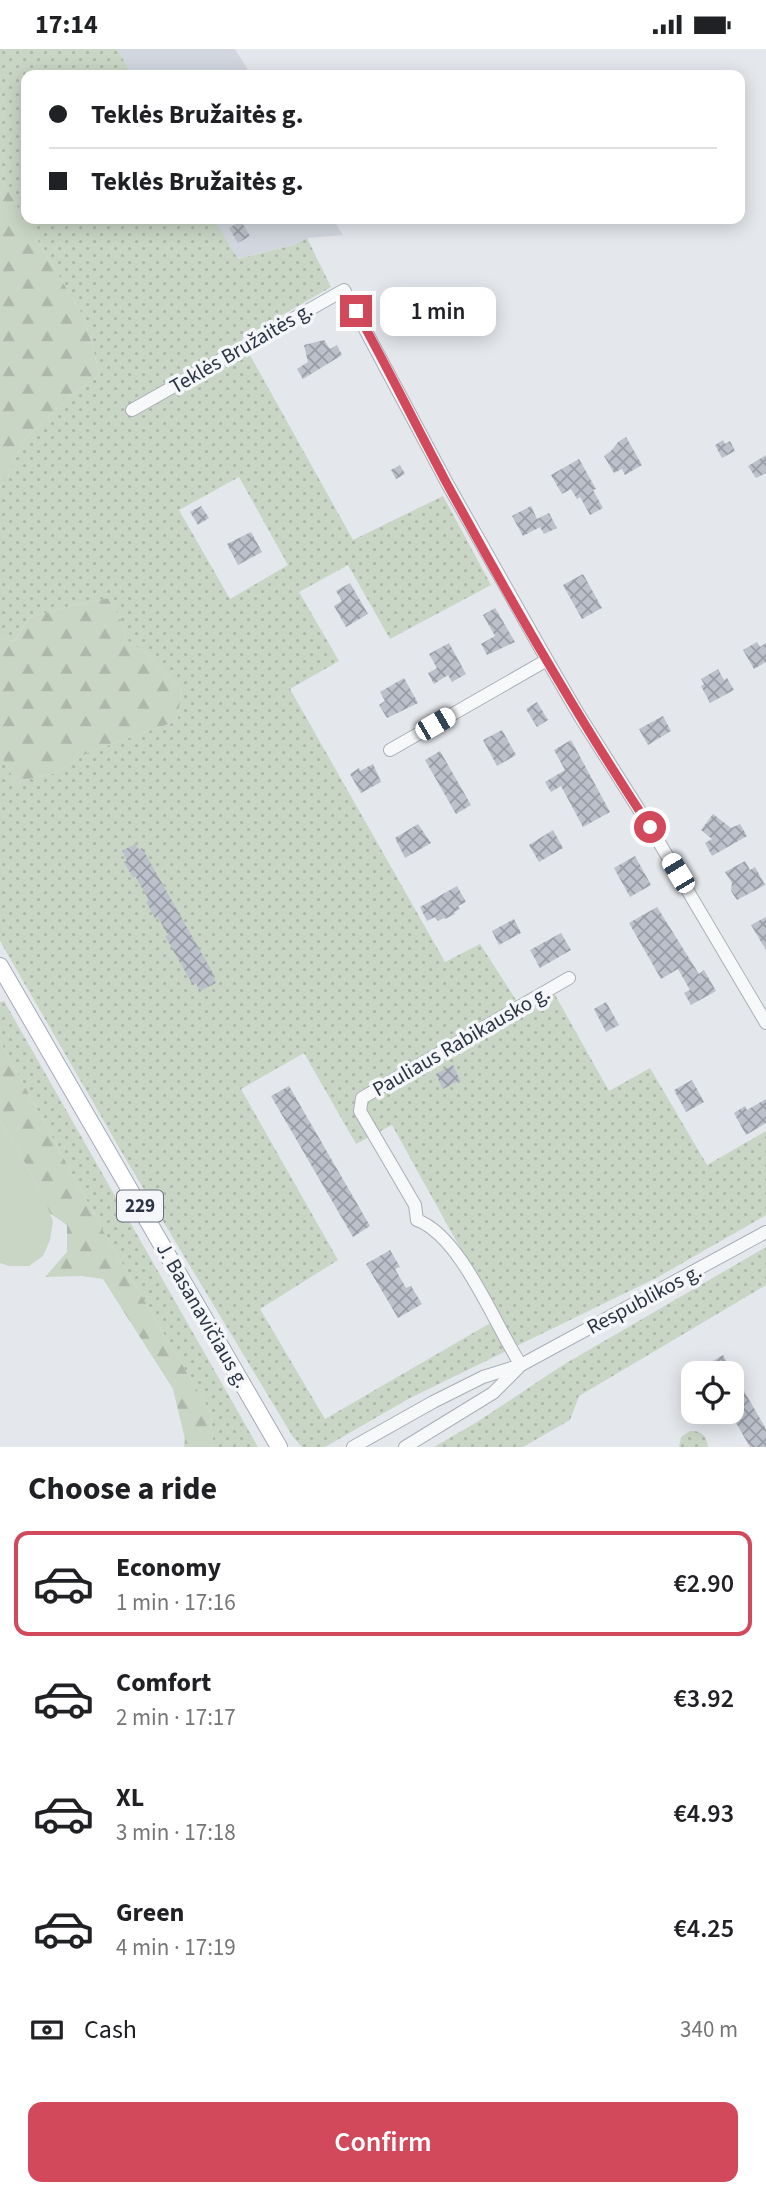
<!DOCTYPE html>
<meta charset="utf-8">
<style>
:root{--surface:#fff;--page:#f6f6f6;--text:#202124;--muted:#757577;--line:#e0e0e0;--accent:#d1495b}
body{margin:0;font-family:"Source Sans 3",sans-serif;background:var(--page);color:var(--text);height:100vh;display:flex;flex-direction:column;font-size:26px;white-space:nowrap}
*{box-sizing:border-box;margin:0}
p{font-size:23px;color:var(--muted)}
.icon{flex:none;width:38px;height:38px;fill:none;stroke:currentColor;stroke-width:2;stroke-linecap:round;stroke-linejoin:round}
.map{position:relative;height:1398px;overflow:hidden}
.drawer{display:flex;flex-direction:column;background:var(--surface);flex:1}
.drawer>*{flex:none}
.banner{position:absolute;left:21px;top:21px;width:724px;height:154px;border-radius:14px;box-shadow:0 4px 18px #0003;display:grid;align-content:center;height:154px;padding:0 28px;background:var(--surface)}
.tools{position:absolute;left:681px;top:1312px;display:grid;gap:14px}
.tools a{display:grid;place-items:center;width:63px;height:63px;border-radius:14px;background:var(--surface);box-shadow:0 4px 18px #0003;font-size:35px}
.end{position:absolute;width:32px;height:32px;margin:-16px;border:9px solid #d1495b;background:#fff;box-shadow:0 0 0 4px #fff}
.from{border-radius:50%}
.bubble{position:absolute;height:49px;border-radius:14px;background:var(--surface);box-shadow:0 4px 18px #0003;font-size:23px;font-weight:600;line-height:49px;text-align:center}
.car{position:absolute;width:21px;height:42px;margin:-21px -10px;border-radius:9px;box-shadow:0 0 5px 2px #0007;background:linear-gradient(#fff 24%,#345 0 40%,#fff 0 76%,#345 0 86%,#fff 0)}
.banner b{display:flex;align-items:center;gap:24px;height:66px;font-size:26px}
.banner b+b{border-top:2px solid var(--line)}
.banner i{width:18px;height:18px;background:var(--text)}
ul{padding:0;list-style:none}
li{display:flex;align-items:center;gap:21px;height:105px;margin:0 14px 10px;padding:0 14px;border:4px solid transparent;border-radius:14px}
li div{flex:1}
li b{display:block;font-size:26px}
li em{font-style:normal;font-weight:600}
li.selected{border-color:var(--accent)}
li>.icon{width:63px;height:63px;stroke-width:1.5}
h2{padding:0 28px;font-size:32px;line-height:84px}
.pay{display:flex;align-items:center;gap:18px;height:77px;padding:0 28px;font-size:26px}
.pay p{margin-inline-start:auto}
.button{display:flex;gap:14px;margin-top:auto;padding:14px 28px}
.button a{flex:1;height:80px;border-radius:14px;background:var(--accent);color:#fff;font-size:28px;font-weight:600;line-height:80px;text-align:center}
.status{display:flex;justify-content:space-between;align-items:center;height:49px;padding:0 35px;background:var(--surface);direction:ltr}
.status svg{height:19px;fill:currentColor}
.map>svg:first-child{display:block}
</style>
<div class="status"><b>17:14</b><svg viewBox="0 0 49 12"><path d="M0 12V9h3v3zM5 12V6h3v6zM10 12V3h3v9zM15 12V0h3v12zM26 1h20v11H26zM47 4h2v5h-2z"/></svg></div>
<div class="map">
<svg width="766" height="1398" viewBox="0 0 766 1398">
<defs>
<pattern id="green-dots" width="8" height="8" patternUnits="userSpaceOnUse" patternTransform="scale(1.75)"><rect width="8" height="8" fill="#c9d6c5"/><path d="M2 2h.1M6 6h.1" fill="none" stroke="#adb8ab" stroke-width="1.8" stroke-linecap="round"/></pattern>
<pattern id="forest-firs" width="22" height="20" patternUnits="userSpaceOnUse" patternTransform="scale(1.75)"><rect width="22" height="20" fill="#c9d6c5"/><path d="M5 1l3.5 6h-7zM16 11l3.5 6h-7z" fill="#adb8ab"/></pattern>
<pattern id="building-cross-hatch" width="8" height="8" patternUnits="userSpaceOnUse" patternTransform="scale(1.75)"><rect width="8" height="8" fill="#bbc0ca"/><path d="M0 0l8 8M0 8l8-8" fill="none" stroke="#989da6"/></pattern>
</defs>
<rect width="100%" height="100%" fill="#e4e7ec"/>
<!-- built -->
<g fill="#d2d6de">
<path d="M117,0H235L251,26H132Z"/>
<path d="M214,170H333L343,186L307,189L294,196L237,210Z"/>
</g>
<!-- green -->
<g fill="url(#green-dots)" fill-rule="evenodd">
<path d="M0,0H117L132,26H26V170H214L238,210L294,196L307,189L331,238L241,290L353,491L443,447L491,536L390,590L348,516L299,543L339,612L290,640L445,913L480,895L518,954L554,944L609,1042L650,1019L707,1116L766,1082V1166L658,1228L410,1349L325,1398H302L293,1388L128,1114L0,892V705L16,733L55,724L89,703L177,672L182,640L148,606L127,591L121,572L108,549L70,557L28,569L15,592L0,590V438L27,388L70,347L100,326L85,270L0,129ZM239,428L288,516L230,550L179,461ZM304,1004L356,1095L392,1076L499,1269L325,1370L260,1260L338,1211L241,1040Z"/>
<path d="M4,952L258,1398H213L211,1364L106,1187L0,992V953Z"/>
<path d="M766,1198V1236L579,1347L570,1371L523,1398H434L477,1373L563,1316Z"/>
<path d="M690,1382C701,1381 707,1387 708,1398H679L681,1388Z"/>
</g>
<!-- forest -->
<g fill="url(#forest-firs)">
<path d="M0,129L85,270L100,326L70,347L27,388L0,438Z"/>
<path d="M108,549L121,572L127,591L148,606L182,640L177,672L89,703L55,724L16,733L0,705V590L15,592L28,569L70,557Z"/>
<path d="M0,992L106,1187L211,1364L213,1398H184L185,1390L173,1340L103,1230L82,1227L45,1228L67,1203V1176L48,1163L43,1146L0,1070Z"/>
</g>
<!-- pitch -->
<path fill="#c9d6c5" d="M0,1070L43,1146L53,1172L50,1191L43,1207L29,1217H9L0,1214Z"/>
<!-- building -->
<g fill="url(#building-cross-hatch)">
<path d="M241,172L250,187L238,194L229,179Z"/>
<path d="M324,291L330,300L337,296L342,306L303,330L297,320L308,313L304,296Z"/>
<path d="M626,388L642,416L625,426L622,420L614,424L604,407L611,402L618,393Z"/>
<path d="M723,391L725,395L730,392L735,402L722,409L715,396Z"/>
<path d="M766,406V424L756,429L748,417Z"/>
<path d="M579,410L596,440L593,441L603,459L590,466L580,448L577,450L571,440L562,445L551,426Z"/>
<path d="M400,416L405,425L396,430L391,421Z"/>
<path d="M201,457L209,469L198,476L190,463Z"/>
<path d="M531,457L537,470L549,464L557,479L544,485L540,478L523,487L512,467Z"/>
<path d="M251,483L262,503L238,516L227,495Z"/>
<path d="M583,525L602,559L582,570L563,536Z"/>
<path d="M350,534L368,565L346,578L334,557L342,552L336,542Z"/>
<path d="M495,559L515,593L487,606L481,595L495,587L483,566Z"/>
<path d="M757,593L760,598L766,594V613L754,620L743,601Z"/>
<path d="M449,594L466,625L452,633L448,626L434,635L428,624L437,619L429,605Z"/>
<path d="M718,620L724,631L727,629L734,641L710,654L701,637L704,635L701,630Z"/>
<path d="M404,629L418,654L387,669L379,656L385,652L380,643Z"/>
<path d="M537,653L548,671L537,678L526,660Z"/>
<path d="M663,667L671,682L648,696L639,680Z"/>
<path d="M502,681L516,706L497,717L483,691Z"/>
<path d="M571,691L610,763L583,778L561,737L551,743L545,733L565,721L554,701Z"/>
<path d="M440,702L471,756L456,765L425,711Z"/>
<path d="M373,715L381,733L361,744L350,725L359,719L360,722Z"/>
<path d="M713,765L731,779L740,775L747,787L712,807L705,794L712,790L701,781Z"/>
<path d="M418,775L431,794L405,809L395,789Z"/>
<path d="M553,781L563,799L539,813L529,796Z"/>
<path d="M135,795L139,801L142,799L214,926L212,927L216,934L200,942L196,934L193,936L165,887L168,886L158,868L155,869L146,853L149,851L135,827L133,829L124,813L127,812L122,802Z"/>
<path d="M635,807L651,836L630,848L614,819Z"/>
<path d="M745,812L750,821L755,818L765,836L737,851L731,842L732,834L725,823Z"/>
<path d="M457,837L466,853L458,857L460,860L454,863L455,865L445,870L444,869L438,872L435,868L427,872L420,858Z"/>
<path d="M657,858L699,925L704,921L716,942L691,956L684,944L690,941L678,920L661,930L629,874Z"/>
<path d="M766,868V901L751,876Z"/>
<path d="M514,870L521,884L499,896L492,882Z"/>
<path d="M561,884L571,901L540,919L530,901Z"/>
<path d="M606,953L619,976L606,983L594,960Z"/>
<path d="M453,1016L460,1031L443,1040L436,1025Z"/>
<path d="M692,1031L704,1053L686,1063L674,1041Z"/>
<path d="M289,1037L370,1177L353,1188L271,1047Z"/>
<path d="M766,1050V1074L746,1086L734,1064L745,1057L747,1061Z"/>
<path d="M390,1201L400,1218L395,1220L406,1239L411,1237L422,1255L398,1269L366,1215Z"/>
<path d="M723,1306L766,1380V1398H750L732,1367V1325H707L703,1318Z"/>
</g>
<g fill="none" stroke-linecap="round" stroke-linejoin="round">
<!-- minor casing -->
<g stroke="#a9aeb7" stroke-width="14">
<g id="minor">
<path d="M132,361L344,241L447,434L547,611L579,666L650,778L766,974"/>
<path d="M390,701L547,611"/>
<path d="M521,1316C495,1277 462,1188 417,1171L415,1156L360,1062L362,1049L569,929"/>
<path d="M353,1398L433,1353L483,1328L521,1316L766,1183"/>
<path d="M405,1398L493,1344L518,1319"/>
</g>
</g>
<!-- major casing -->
<g stroke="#a3abb8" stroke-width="18">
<path id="major" d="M0,917L279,1398"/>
</g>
<!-- minor -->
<use href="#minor" stroke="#f7f8fa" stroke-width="12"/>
<!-- major -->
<use href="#major" stroke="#fff" stroke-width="16"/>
</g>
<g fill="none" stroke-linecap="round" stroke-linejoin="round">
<!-- route -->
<path stroke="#d1495b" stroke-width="9" d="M356,262C387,317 415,375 445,431C509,549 576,666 650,778"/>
</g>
<g text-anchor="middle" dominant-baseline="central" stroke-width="7" stroke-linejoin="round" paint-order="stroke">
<!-- shield labels -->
<rect fill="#f4f6f9" stroke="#676e7b" stroke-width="2" x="117" y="1141.5" width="46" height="31" rx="5"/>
<g font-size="19" font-weight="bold" fill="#2b3445">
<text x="140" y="1157">229</text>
</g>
<!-- street labels -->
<g font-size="21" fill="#2b3445" stroke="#f4f6f9">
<text transform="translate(241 299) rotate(-30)">Teklės Bružaitės g.</text>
<text transform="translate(461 992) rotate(-30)">Pauliaus Rabikausko g.</text>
<text transform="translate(644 1250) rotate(-28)">Respublikos g.</text>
<text transform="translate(203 1266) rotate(60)">J. Basanavičiaus g.</text>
</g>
</g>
</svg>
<div class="tools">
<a><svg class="icon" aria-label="locate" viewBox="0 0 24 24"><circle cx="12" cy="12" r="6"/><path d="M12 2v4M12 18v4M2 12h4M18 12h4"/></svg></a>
</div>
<i class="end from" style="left:650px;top:778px"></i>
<i class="end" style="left:356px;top:262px"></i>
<div class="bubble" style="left:380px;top:238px;width:116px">1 min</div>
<i class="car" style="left:435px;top:675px;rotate:60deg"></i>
<i class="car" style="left:678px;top:824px;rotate:329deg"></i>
<div class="banner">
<b><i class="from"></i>Teklės Bružaitės g.</b>
<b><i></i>Teklės Bružaitės g.</b>
</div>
</div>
<section class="drawer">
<h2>Choose a ride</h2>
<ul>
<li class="selected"><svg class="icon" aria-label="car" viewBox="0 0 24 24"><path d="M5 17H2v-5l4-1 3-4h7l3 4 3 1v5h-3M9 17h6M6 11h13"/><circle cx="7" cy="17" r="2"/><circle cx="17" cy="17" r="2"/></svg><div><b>Economy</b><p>1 min · 17:16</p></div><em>€2.90</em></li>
<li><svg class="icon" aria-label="car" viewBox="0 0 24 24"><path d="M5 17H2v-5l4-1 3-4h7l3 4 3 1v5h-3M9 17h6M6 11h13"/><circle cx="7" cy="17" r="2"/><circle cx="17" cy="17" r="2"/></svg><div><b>Comfort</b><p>2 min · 17:17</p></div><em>€3.92</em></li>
<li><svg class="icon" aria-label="car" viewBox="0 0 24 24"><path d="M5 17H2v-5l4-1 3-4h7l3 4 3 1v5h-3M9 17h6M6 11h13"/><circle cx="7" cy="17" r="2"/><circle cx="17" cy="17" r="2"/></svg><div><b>XL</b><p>3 min · 17:18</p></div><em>€4.93</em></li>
<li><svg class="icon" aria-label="car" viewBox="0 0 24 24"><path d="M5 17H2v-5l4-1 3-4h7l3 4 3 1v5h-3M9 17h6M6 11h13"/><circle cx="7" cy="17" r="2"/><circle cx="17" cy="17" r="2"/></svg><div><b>Green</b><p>4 min · 17:19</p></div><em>€4.25</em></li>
</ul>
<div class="pay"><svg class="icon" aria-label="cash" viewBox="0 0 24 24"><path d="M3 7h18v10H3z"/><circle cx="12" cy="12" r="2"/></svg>Cash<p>340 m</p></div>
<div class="button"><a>Confirm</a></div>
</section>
